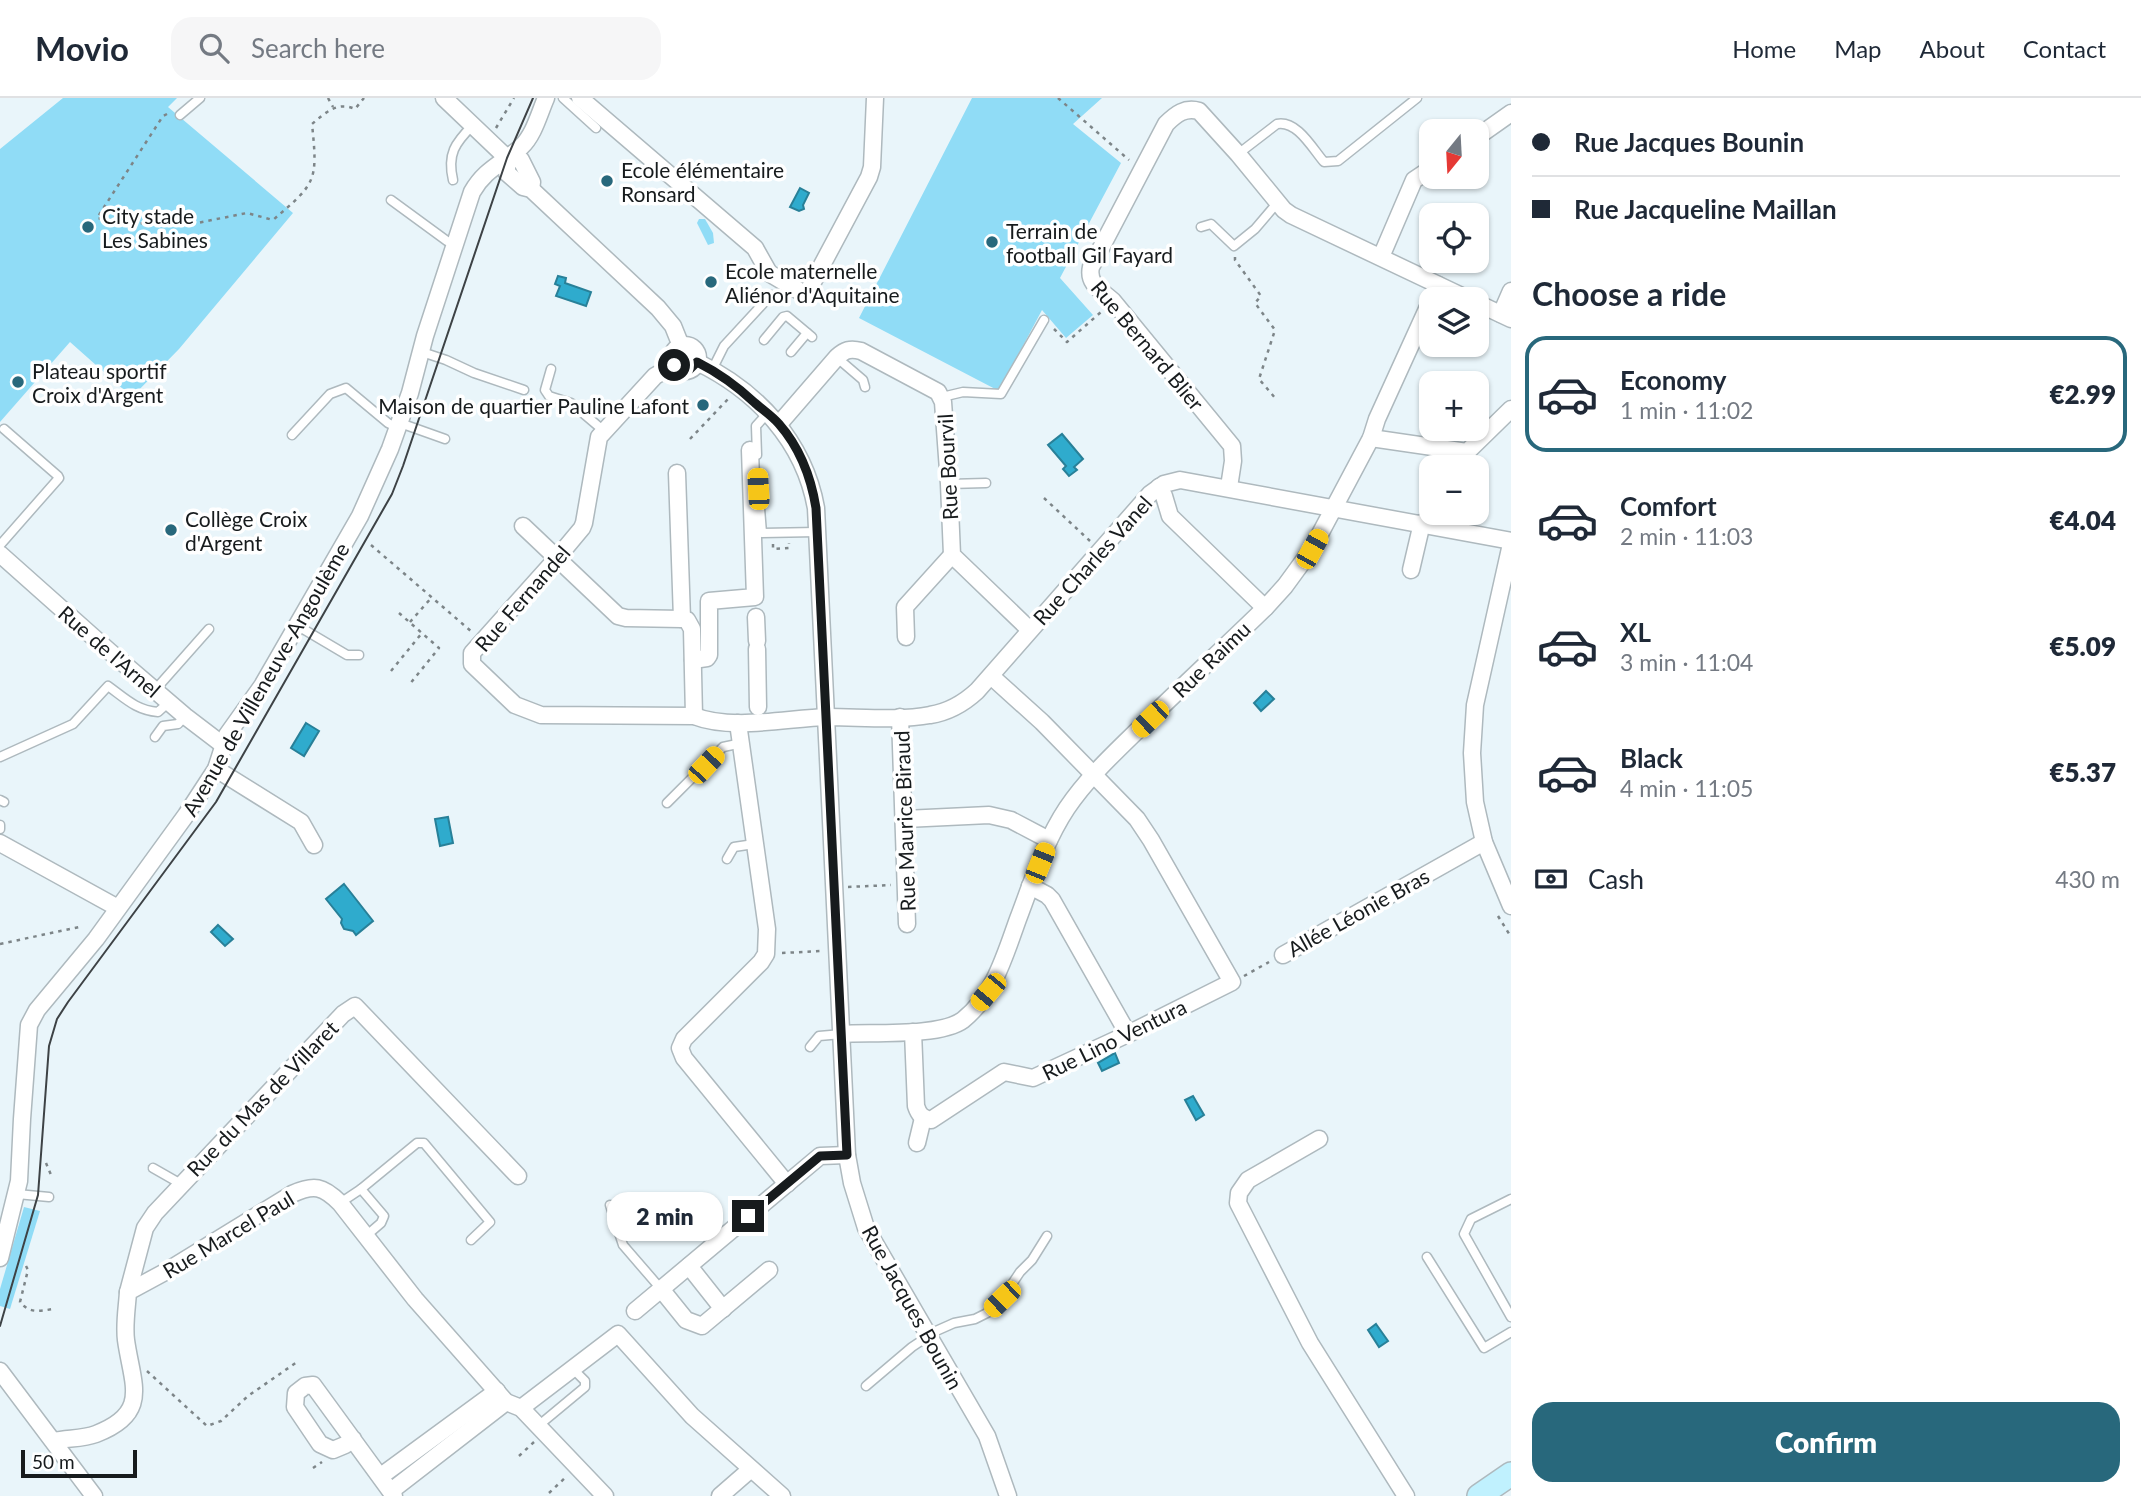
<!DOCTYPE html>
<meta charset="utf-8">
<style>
:root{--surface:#fff;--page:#f6f6f7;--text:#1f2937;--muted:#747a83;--line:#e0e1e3;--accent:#28687c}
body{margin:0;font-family:Lato,sans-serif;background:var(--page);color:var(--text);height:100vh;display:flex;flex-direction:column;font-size:26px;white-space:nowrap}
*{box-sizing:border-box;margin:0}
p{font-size:23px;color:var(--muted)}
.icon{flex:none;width:38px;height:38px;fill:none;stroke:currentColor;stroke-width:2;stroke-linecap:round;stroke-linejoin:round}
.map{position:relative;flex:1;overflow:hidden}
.drawer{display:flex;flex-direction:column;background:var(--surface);width:630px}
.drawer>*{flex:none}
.top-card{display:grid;align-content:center;height:154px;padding:0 21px;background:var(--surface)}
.needle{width:46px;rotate:198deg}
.fabs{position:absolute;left:1419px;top:21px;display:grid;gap:14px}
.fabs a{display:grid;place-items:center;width:70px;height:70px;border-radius:14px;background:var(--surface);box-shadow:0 2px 5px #0004;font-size:35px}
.scale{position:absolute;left:21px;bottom:18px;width:116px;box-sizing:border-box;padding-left:7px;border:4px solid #171b1d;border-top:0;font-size:19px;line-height:24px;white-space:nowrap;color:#171b1d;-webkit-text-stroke:5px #fff;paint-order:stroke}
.end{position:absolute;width:32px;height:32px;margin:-16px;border:9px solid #171b1d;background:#fff;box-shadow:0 0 0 4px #fff}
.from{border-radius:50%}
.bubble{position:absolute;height:49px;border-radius:21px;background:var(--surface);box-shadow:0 2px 5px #0004;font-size:23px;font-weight:800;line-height:49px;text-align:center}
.car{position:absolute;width:21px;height:42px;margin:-21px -10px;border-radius:9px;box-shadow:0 0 5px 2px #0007;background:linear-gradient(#f5c518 24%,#345 0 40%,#f5c518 0 76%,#345 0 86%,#f5c518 0)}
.top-card b{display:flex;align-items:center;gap:24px;height:66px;font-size:26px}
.top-card b+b{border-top:2px solid var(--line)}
.top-card i{width:18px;height:18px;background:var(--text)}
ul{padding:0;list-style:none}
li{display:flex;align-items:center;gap:21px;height:116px;margin:0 14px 10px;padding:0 7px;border:4px solid transparent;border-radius:21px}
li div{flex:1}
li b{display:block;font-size:26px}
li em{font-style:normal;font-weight:800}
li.current{border-color:var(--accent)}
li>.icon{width:63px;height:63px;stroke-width:1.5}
h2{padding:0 21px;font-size:32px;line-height:84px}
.pay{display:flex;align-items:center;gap:18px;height:77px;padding:0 21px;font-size:26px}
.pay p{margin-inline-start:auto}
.action{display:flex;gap:14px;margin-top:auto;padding:14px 21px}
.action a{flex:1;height:80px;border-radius:21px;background:var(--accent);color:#fff;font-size:28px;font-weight:800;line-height:80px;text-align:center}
header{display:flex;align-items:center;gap:42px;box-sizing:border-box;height:98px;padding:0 35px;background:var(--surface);border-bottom:2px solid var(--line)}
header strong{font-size:33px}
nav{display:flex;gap:38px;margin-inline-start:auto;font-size:24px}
.search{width:490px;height:63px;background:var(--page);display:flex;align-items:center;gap:18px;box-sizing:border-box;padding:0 24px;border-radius:21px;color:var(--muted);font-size:26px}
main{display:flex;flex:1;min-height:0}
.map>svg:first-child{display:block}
</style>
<header>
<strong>Movio</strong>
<div class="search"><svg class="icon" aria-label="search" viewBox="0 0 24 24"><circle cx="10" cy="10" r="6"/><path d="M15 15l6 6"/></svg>Search here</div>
<nav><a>Home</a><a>Map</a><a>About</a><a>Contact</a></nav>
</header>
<main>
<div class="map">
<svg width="1511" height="1398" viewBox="0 0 1511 1398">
<rect width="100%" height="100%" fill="#e9f5fa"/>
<!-- green -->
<g fill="#90dcf6">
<path d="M63,0H177L168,9L293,115L179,251L132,299L70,244L0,324V51Z"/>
<path d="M972,0H1102L1073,26L1121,65L1060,180L1093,217L1066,240L1042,212L999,293L859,220Z"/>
<path d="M699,121H705L713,135L714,145L708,147L697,125Z"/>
<path d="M24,1109L40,1113L10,1211L0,1208V1191Z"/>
</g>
<!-- water -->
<g fill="#2fabcd" stroke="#288098" stroke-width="2">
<path d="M800,90L809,95L803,107L804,111L799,113L790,109Z"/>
<path d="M558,178L566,180L565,185L591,194L586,208L556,198L560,188L555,186Z"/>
<path d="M1062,336L1083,361L1074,369L1077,372L1069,378L1063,371L1066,368L1048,347Z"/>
<path d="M1266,593L1274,601L1261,613L1254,605Z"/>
<path d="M306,625L319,633L304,658L291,650Z"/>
<path d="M448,719L453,745L440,748L435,721Z"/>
<path d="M344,786L373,823L356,837L353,833L344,831L341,825L342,821L326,801Z"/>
<path d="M218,827L233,841L225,848L211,834Z"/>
<path d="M1115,955L1119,965L1102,973L1098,965Z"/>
<path d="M1193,998L1204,1017L1196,1022L1185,1002Z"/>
<path d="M1376,1226L1388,1243L1379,1249L1368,1232Z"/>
</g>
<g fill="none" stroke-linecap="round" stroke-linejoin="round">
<!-- lane casing -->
<g stroke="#aeb9be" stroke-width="11">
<g id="lane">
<path d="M563,0L596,30"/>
<path d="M180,17L200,0"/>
<path d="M1238,56L1277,26C1297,22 1312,50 1324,64L1338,63L1417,0"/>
<path d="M453,82C447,56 455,45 473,27"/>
<path d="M391,102L447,143L455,146"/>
<path d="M1201,129L1211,126L1234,148L1255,131L1278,104"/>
<path d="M764,242L783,219L787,218L812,239"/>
<path d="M422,254L446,262L474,275L524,292"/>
<path d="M791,254L807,235"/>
<path d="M835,258L863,282L865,289"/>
<path d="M551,271L545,292L549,298L571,305L604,333"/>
<path d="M712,272L724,248L771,197"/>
<path d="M942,299L963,294L1001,296L1044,222"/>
<path d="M400,325L445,341"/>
<path d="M292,337L330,296L346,290L388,325L398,330"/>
<path d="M757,357L756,328L767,316"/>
<path d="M949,386L986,385"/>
<path d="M759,398L762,435L817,434"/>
<path d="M0,447L59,380L58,378L4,331"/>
<path d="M298,528L347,557H359"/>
<path d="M155,592L209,531"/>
<path d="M155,639L163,628L178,626L185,618"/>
<path d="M0,659L73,626L108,588C126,601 136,612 158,614L169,604"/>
<path d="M0,702L4,704"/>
<path d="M667,705L723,649L742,645"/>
<path d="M0,727V731"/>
<path d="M727,761L734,749L754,746"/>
<path d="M810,949L819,938L842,936"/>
<path d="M153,1070L181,1086"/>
<path d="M361,1091L384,1118L381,1125L367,1137"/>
<path d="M17,1096L49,1099"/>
<path d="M1511,1101L1471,1121L1464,1136L1511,1219"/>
<path d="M340,1105L361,1091L417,1045H424L490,1124L471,1142"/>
<path d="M610,1107L623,1147L661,1191"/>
<path d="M1427,1159L1484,1250L1511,1234"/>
<path d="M866,1288L912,1249L936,1233L954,1225L975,1221L989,1214L1002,1201L1020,1174L1032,1162L1047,1138"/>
<path d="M538,1328L585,1289V1283L572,1270"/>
</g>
</g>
<!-- street casing -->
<g stroke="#aeb9be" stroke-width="19">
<g id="street">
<path d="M444,0L507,60L521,62L532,84L531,91"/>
<path d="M580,0L755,150L769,175L806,197L869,79L872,69L875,0"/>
<path d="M1477,39L1511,15"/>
<path d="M507,60V75L523,89L531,91L658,210L673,228L681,248"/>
<path d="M1381,159L1414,82L1432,70"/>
<path d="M1477,205L1511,221"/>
<path d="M1501,216L1511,193"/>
<circle cx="685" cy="260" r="13"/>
<path d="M697,264C757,293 804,343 816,410L847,1057L852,1085L866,1130L987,1338L1008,1398"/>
<path d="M674,267L655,278L599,339L584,425L582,430L557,460L472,555V566L515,607L541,617L694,618C732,633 787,620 828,619C861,619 898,623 930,617C949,614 964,605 977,593L1150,396L1164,386L1180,382L1511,443"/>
<path d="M779,326L837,259C845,252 850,250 861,253L938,294L943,304L949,386L952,457L1030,532"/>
<path d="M1371,340L1467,354L1511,311"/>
<path d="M677,375L682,521"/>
<path d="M1159,389L1164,398L1170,418L1265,510"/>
<path d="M1229,389L1233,363L1232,348L1113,203C1102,193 1087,186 1091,169L1166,26C1176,16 1185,9 1199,13L1238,56L1284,112L1291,117L1468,201"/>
<path d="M523,428L618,518L626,520L682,521L687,522L692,531L694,618"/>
<path d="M1511,446L1475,607L1472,655L1475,704L1484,744L1511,808"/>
<path d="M0,456L109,553L185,618L223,647"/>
<path d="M1411,472L1422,425"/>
<path d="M756,519L757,543"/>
<path d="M906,539L905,509L952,457"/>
<path d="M757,551L758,609"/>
<path d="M693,562L707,560L709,557V503L755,499L750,352"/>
<path d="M900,619L907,826"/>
<path d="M738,625L767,831L766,856L761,864L684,941L680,950L684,960L787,1086"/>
<path d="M216,671L301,724L314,747"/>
<path d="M905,721L989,717L1011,722L1049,742"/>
<path d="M0,745L118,810"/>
<path d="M1030,788L1047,797L1052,802L1128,936"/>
<path d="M1283,857L1484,744"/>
<path d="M913,934L916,1008C919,1017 922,1020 931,1022L1004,974L1033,980L1128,936L1232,884L1151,742L1137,721L1042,624L991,578"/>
<path d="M842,936C871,934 940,939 963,922C994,897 1005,857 1018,821C1032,784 1045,743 1067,710C1090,676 1121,649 1150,620C1188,583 1227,547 1265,510L1285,488L1312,451L1371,340L1377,321L1438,187"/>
<path d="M1319,1041L1248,1082L1239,1095L1238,1105L1310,1245L1406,1398"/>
<path d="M917,1045L923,1020"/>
<path d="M0,1160L19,1083L22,1021L29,927L37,912L96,841L186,717L216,671L227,637L262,588L360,418L390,351L410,295L425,238L472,94C485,71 502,66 521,49C534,37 539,16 546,0"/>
<path d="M689,1168L723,1211"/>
<path d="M661,1191L686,1222L702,1228L769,1172"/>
<path d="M128,1194L145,1130L155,1115L343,916L355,908L518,1078"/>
<path d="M635,1213L820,1058L847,1057"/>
<path d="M0,1273L94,1398"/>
<path d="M521,1310L618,1236L692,1318L782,1398"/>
<path d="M353,1341L345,1347L333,1352L320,1346L295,1309L296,1295L305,1288L313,1287L394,1398"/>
<path d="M54,1343C67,1340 83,1341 96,1336C151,1315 132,1286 126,1242C124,1226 127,1210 128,1194L165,1174L292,1096C314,1086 323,1088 340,1105L415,1201L506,1304L521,1310L605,1398"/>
<path d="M381,1378L497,1293"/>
<path d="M391,1393L506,1304"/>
<path d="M720,1398L751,1371"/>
</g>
</g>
<!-- secondary casing -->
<g stroke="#aeb9be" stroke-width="26">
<path id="secondary" d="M1479,1398L1511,1376"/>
</g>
<!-- path -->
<g stroke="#7d8588" stroke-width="2.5" stroke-dasharray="3.5 5" stroke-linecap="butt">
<path d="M328,0L333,9"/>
<path d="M1058,0L1129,62"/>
<path d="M167,16L163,18L97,120L130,125L192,126L247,115L273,122C316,85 318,84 312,26C325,15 337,3 355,11L364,0"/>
<path d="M496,30L514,0"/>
<path d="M1235,159V162L1261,198L1255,205L1275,232L1259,281L1276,301"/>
<path d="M1054,231L1067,244L1101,214"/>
<path d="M690,341L729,300"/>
<path d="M1044,400L1090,443"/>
<path d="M773,446V451L789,450V445"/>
<path d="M371,447L472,534"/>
<path d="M399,515L439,550L409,587"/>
<path d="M410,524L432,499"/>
<path d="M391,573L422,535"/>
<path d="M848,789L891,787"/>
<path d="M1498,818L1511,839"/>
<path d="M0,846L79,829"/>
<path d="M782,855L821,853"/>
<path d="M1244,878L1269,864"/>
<path d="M46,1065L51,1077"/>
<path d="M26,1168L28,1172L20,1204C30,1216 40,1213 53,1211"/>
<path d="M147,1273L207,1328L221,1323L248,1298L297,1264"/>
<path d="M519,1358L534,1344"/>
<path d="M313,1370L322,1364"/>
<path d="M549,1395L567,1378"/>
</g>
<!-- lane -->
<use href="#lane" stroke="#fff" stroke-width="8"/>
<!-- street -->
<use href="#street" stroke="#fff" stroke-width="16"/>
<!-- secondary -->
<use href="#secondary" stroke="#c0f1fe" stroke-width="23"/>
<!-- tram -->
<path stroke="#3d4245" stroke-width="2" d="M0,1228L38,1097L49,948L57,921L68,904L216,704L392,396L403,368L507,60L533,0"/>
</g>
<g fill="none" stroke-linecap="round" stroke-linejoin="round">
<!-- route -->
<path stroke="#171b1d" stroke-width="9" d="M674,267L678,271L689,272L697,264C719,275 737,288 755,305C763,312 772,318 779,326C800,350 811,379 816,410L847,1057L820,1058L748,1118"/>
</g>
<!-- markers -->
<g fill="#28687c" stroke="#fff" stroke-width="2.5">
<circle cx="607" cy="83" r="7"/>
<circle cx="88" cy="129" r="7"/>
<circle cx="992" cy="144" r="7"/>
<circle cx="711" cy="184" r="7"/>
<circle cx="18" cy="284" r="7"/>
<circle cx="703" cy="307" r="7"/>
<circle cx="171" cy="432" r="7"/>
</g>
<g text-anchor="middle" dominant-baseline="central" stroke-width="7" stroke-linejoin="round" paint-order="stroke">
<!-- poi labels -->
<g font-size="21" fill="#171b1d" stroke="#fff" text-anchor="start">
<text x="621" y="71">Ecole élémentaire<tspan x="621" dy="24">Ronsard</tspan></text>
<text x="102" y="117">City stade<tspan x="102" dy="24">Les Sabines</tspan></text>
<text x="1006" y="132">Terrain de<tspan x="1006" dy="24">football Gil Fayard</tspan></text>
<text x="725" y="172">Ecole maternelle<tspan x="725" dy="24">Aliénor d'Aquitaine</tspan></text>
<text x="32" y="272">Plateau sportif<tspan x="32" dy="24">Croix d'Argent</tspan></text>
<text x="689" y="307" text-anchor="end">Maison de quartier Pauline Lafont</text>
<text x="185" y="420">Collège Croix<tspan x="185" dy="24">d'Argent</tspan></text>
</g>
<!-- street labels -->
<g font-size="21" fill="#171b1d" stroke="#fff">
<text transform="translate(1148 247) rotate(50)">Rue Bernard Blier</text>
<text transform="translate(947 369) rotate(-93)">Rue Bourvil</text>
<text transform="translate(1092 462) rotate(-48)">Rue Charles Vanel</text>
<text transform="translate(522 500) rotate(-49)">Rue Fernandel</text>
<text transform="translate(110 553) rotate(41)">Rue de l'Arnel</text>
<text transform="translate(1211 561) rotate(-44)">Rue Raimu</text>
<text transform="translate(265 581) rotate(-60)">Avenue de Villeneuve-Angoulème</text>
<text transform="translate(904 723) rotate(-92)">Rue Maurice Biraud</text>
<text transform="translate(1358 814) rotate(-29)">Allée Léonie Bras</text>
<text transform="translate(1114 941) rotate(-26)">Rue Lino Ventura</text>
<text transform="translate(262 1000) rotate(-46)">Rue du Mas de Villaret</text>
<text transform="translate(228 1136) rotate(-31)">Rue Marcel Paul</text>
<text transform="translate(913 1209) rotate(61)">Rue Jacques Bounin</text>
</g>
</g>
</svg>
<div class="fabs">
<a><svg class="needle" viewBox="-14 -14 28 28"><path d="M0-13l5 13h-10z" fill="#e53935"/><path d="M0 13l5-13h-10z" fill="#747a83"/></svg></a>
<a><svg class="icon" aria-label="locate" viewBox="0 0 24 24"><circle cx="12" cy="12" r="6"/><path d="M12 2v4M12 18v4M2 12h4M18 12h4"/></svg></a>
<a><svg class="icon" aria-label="layers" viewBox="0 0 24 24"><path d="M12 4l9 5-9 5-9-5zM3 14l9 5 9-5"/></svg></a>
<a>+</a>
<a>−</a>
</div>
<div class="scale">50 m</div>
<i class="end from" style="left:674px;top:267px"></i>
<i class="end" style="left:748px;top:1118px"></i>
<div class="bubble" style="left:607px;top:1094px;width:116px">2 min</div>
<i class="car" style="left:758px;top:391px;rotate:357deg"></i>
<i class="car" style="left:1312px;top:451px;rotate:29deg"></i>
<i class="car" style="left:1150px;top:621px;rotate:226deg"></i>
<i class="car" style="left:706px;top:667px;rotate:43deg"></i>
<i class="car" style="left:1040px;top:765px;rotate:22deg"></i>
<i class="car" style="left:988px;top:894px;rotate:220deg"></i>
<i class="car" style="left:1002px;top:1201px;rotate:226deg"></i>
</div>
<section class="drawer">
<div class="top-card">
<b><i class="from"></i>Rue Jacques Bounin</b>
<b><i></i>Rue Jacqueline Maillan</b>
</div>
<h2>Choose a ride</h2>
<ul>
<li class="current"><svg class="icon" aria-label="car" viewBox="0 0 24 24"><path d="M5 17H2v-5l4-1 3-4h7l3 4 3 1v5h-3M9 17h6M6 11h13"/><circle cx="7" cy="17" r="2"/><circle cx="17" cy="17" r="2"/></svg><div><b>Economy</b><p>1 min · 11:02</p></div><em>€2.99</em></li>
<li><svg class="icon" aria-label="car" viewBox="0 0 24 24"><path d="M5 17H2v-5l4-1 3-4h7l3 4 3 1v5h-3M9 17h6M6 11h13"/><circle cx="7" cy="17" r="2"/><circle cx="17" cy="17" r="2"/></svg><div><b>Comfort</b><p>2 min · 11:03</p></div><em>€4.04</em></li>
<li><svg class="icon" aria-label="car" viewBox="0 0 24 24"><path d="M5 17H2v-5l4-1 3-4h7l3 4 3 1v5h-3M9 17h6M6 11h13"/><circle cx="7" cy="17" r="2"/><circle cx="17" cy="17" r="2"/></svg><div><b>XL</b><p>3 min · 11:04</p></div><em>€5.09</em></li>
<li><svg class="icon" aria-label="car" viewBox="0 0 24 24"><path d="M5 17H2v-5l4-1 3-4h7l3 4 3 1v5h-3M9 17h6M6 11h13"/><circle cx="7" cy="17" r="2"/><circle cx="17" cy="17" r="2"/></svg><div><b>Black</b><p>4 min · 11:05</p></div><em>€5.37</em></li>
</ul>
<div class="pay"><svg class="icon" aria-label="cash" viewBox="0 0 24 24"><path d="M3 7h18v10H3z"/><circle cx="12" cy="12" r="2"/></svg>Cash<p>430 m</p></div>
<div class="action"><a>Confirm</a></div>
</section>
</main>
